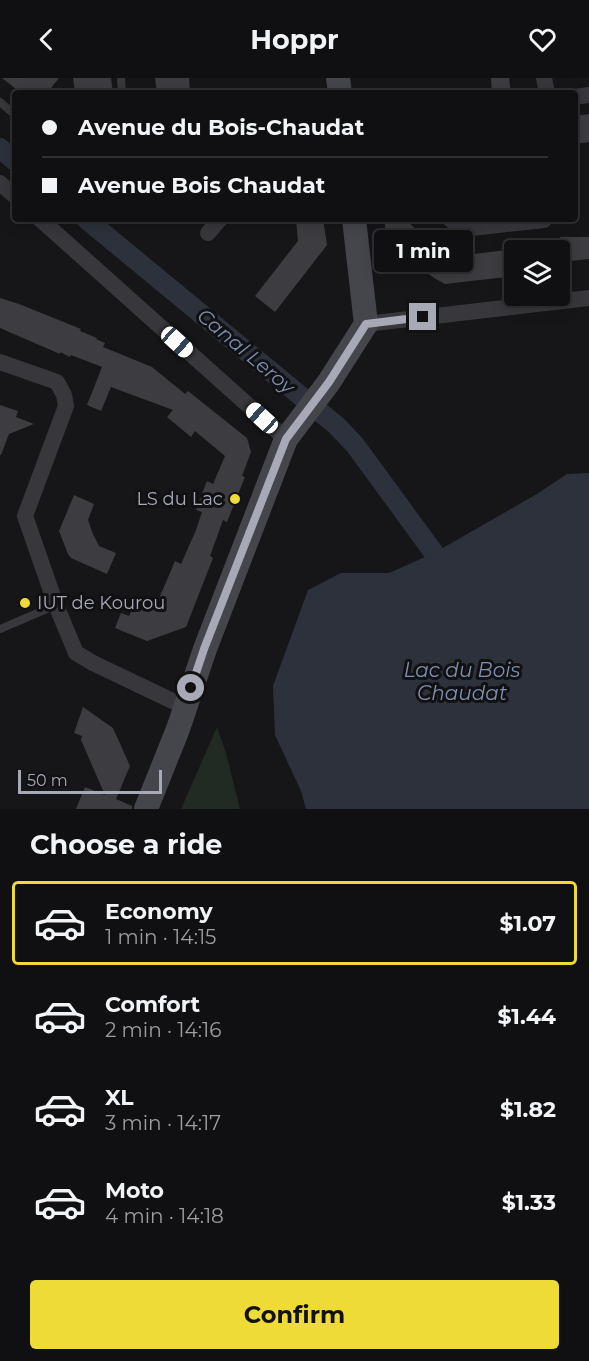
<!DOCTYPE html>
<meta charset="utf-8">
<style>
:root{--surface:#101012;--page:#19191b;--text:#f1f3f6;--muted:#9c9d9f;--line:#303032;--accent:#efdb36}
body{margin:0;font-family:Montserrat,sans-serif;background:var(--page);color:var(--text);height:100vh;display:flex;flex-direction:column;font-size:22px;white-space:nowrap}
*{box-sizing:border-box;margin:0}
p{font-size:20px;color:var(--muted)}
.icon{flex:none;width:33px;height:33px;fill:none;stroke:currentColor;stroke-width:2;stroke-linecap:round;stroke-linejoin:round}
.map{position:relative;height:731px;overflow:hidden}
.side{display:flex;flex-direction:column;background:var(--surface);flex:1}
.side>*{flex:none}
.hud{position:absolute;left:12px;top:12px;width:566px;height:132px;border-radius:6px;box-shadow:0 3px 15px #0003,0 0 0 2px var(--line);display:grid;align-content:center;height:132px;padding:0 30px;background:var(--surface)}
.controls{position:absolute;left:504px;top:162px;display:grid;gap:12px}
.controls a{display:grid;place-items:center;width:66px;height:66px;border-radius:6px;background:var(--surface);box-shadow:0 3px 15px #0003,0 0 0 2px var(--line);font-size:30px}
.scale{position:absolute;left:18px;bottom:15px;width:144px;box-sizing:border-box;padding-left:6px;border:3px solid #a8a9b7;border-top:0;font-size:16px;line-height:21px;white-space:nowrap;color:#a8a9b7;-webkit-text-stroke:4px #111113;paint-order:stroke}
.end{position:absolute;width:27px;height:27px;margin:-14px;border:8px solid #a8a9b7;background:#111;box-shadow:0 0 0 3px #111}
.from{border-radius:50%}
.bubble{position:absolute;height:42px;border-radius:6px;background:var(--surface);box-shadow:0 3px 15px #0003,0 0 0 2px var(--line);font-size:20px;font-weight:700;line-height:42px;text-align:center}
.car{position:absolute;width:18px;height:36px;margin:-18px -9px;border-radius:8px;box-shadow:0 0 4px 2px #0007;background:linear-gradient(#fff 24%,#345 0 40%,#fff 0 76%,#345 0 86%,#fff 0)}
.hud b{display:flex;align-items:center;gap:21px;height:57px;font-size:22px}
.hud b+b{border-top:2px solid var(--line)}
.hud i{width:15px;height:15px;background:var(--text)}
ul{padding:0;list-style:none}
li{display:flex;align-items:center;gap:18px;height:84px;margin:0 12px 9px;padding:0 18px;border:3px solid transparent;border-radius:6px}
li div{flex:1}
li b{display:block;font-size:22px}
li em{font-style:normal;font-weight:700}
li.active{border-color:var(--accent)}
li>.icon{width:54px;height:54px;stroke-width:1.5}
h2{padding:0 30px;font-size:27px;line-height:72px}
.cta{display:flex;gap:12px;margin-top:auto;padding:12px 30px}
.cta a{flex:1;height:69px;border-radius:6px;background:var(--accent);color:#111;font-size:24px;font-weight:700;line-height:69px;text-align:center}
header{display:flex;justify-content:space-between;align-items:center;height:78px;padding:0 30px;background:var(--surface);font-size:27px;font-weight:700}
.map>svg:first-child{display:block}
</style>
<header><svg class="icon" aria-label="back" viewBox="0 0 24 24"><path d="M15 5l-7 7 7 7"/></svg>Hoppr<svg class="icon" aria-label="heart" viewBox="0 0 24 24"><path d="M12 20l-8-8c-3-5 5-10 8-4 3-6 11-1 8 4z"/></svg></header>
<div class="map">
<svg width="589" height="731" viewBox="0 0 589 731">
<rect width="100%" height="100%" fill="#161618"/>
<!-- green -->
<path fill="#222a24" d="M217,649L226,675L240,731H181Z"/>
<!-- water -->
<path fill="#2c313b" d="M589,395V731H306L301,713L275,657L273,608L308,512L341,495H389L434,475L537,416L567,396Z"/>
<g fill="none" stroke-linecap="round" stroke-linejoin="round">
<!-- canal -->
<g stroke="#2c313b" stroke-width="20">
<path d="M0,70L15,83"/>
<path d="M86,141L337,348L355,367L434,475"/>
</g>
</g>
<!-- building -->
<g fill="#3d3d41">
<path d="M2,0H59L47,15H21Z"/>
<path d="M73,0H111L113,15H75Z"/>
<path d="M155,0H189L190,15H157Z"/>
<path d="M491,0H509L511,15H492Z"/>
<path d="M589,36V64L574,66V38Z"/>
<path d="M296,141H323L327,167L275,234L255,218L298,163Z"/>
<path d="M384,141H410L411,147L451,179L514,171V198L445,206L434,200L392,168L394,165L387,160Z"/>
<path d="M560,159H589V181L560,184Z"/>
<path d="M0,220L19,226L81,251L80,253L97,260L96,261L105,265L103,269L152,289L185,316L188,313L247,360L251,374L242,398L245,399L227,444L223,442L210,478L213,480L186,549L147,563L115,550L121,535L129,538L133,529L144,533L155,530L175,483L181,486L196,452L202,434L196,432L207,403L213,406L225,378L195,353L191,359L167,339L173,332L111,309L101,333L87,327L102,289L71,277L70,279L60,274V276L0,250Z"/>
<path d="M0,327L18,333L16,339L34,346L9,356L1,377H0Z"/>
<path d="M74,417L94,426L88,442L93,456L99,468L116,475L107,496L71,480L68,476L59,453Z"/>
<path d="M83,629L113,650L130,688L116,721L132,728V731H76L85,709L105,717L81,662L82,658L74,655Z"/>
</g>
<g fill="none" stroke-linecap="round" stroke-linejoin="round">
<!-- lane -->
<g stroke="#37373c" stroke-width="8">
<path d="M121,0L122,15"/>
<path d="M0,24L15,37"/>
<path d="M0,551L56,527"/>
</g>
<!-- street -->
<g stroke="#37373c" stroke-width="16">
<path d="M544,0L547,15"/>
<path d="M574,19L589,17"/>
<path d="M0,105L15,118"/>
<path d="M40,141L286,361"/>
<path d="M450,141L462,151L544,142"/>
<path d="M208,155L220,141"/>
<path d="M366,246L589,220"/>
<path d="M0,284L57,304L64,317L66,328L25,438L56,527L76,575L93,585L185,629"/>
</g>
<!-- secondary -->
<g stroke="#45454c" stroke-width="24">
<path d="M338,0L340,15"/>
<path d="M146,731L178,651L205,571L286,361L329,304L366,246L354,141"/>
</g>
</g>
<g fill="none" stroke-linecap="round" stroke-linejoin="round">
<!-- route -->
<path stroke="#a8a9b7" stroke-width="8" d="M191,610L204,571L286,361L329,304L366,246L423,239"/>
</g>
<!-- markers -->
<g fill="#efdb36" stroke="#111113" stroke-width="2">
<circle cx="235" cy="421" r="6"/>
<circle cx="25" cy="525" r="6"/>
</g>
<g text-anchor="middle" dominant-baseline="central" stroke-width="6" stroke-linejoin="round" paint-order="stroke">
<!-- poi labels -->
<g font-size="18" fill="#a8a9b7" stroke="#111113" text-anchor="end">
<text x="223" y="421">LS du Lac</text>
<text x="37" y="525" text-anchor="start">IUT de Kourou</text>
</g>
<!-- water labels -->
<g font-size="20" font-style="italic" fill="#7f8fb2" stroke="#111113">
<text transform="translate(246 273) rotate(40)">Canal Leroy</text>
<text x="462" y="592">Lac du Bois<tspan x="462" dy="23">Chaudat</tspan></text>
</g>
</g>
</svg>
<div class="controls">
<a><svg class="icon" aria-label="layers" viewBox="0 0 24 24"><path d="M12 4l9 5-9 5-9-5zM3 14l9 5 9-5"/></svg></a>
</div>
<div class="scale">50 m</div>
<i class="end from" style="left:191px;top:610px"></i>
<i class="end" style="left:423px;top:239px"></i>
<div class="bubble" style="left:374px;top:152px;width:99px">1 min</div>
<i class="car" style="left:177px;top:264px;rotate:132deg"></i>
<i class="car" style="left:262px;top:340px;rotate:312deg"></i>
<div class="hud">
<b><i class="from"></i>Avenue du Bois-Chaudat</b>
<b><i></i>Avenue Bois Chaudat</b>
</div>
</div>
<section class="side">
<h2>Choose a ride</h2>
<ul>
<li class="active"><svg class="icon" aria-label="car" viewBox="0 0 24 24"><path d="M5 17H2v-5l4-1 3-4h7l3 4 3 1v5h-3M9 17h6M6 11h13"/><circle cx="7" cy="17" r="2"/><circle cx="17" cy="17" r="2"/></svg><div><b>Economy</b><p>1 min · 14:15</p></div><em>$1.07</em></li>
<li><svg class="icon" aria-label="car" viewBox="0 0 24 24"><path d="M5 17H2v-5l4-1 3-4h7l3 4 3 1v5h-3M9 17h6M6 11h13"/><circle cx="7" cy="17" r="2"/><circle cx="17" cy="17" r="2"/></svg><div><b>Comfort</b><p>2 min · 14:16</p></div><em>$1.44</em></li>
<li><svg class="icon" aria-label="car" viewBox="0 0 24 24"><path d="M5 17H2v-5l4-1 3-4h7l3 4 3 1v5h-3M9 17h6M6 11h13"/><circle cx="7" cy="17" r="2"/><circle cx="17" cy="17" r="2"/></svg><div><b>XL</b><p>3 min · 14:17</p></div><em>$1.82</em></li>
<li><svg class="icon" aria-label="car" viewBox="0 0 24 24"><path d="M5 17H2v-5l4-1 3-4h7l3 4 3 1v5h-3M9 17h6M6 11h13"/><circle cx="7" cy="17" r="2"/><circle cx="17" cy="17" r="2"/></svg><div><b>Moto</b><p>4 min · 14:18</p></div><em>$1.33</em></li>
</ul>
<div class="cta"><a>Confirm</a></div>
</section>
